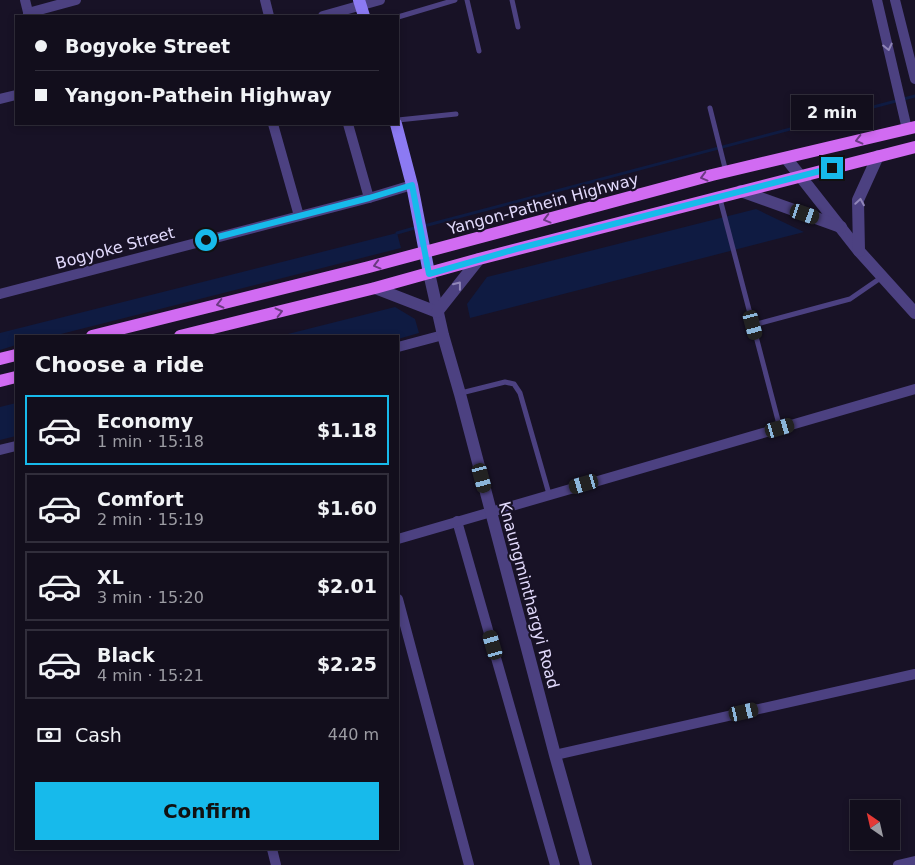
<!DOCTYPE html>
<meta charset="utf-8">
<style>
:root{--surface:#120e1c;--page:#1b1725;--text:#f1f3f6;--muted:#9c9ca3;--line:#312e3b;--accent:#17baeb}
body{margin:0;font-family:"DejaVu Sans",sans-serif;background:var(--page);color:var(--text);height:100vh;display:flex;flex-direction:column;font-size:19px;white-space:nowrap}
*{box-sizing:border-box;margin:0}
p{font-size:16px;color:var(--muted)}
.icon{flex:none;width:28px;height:28px;fill:none;stroke:currentColor;stroke-width:2;stroke-linecap:round;stroke-linejoin:round}
.map{position:relative;flex:1;overflow:hidden}
.drawer{position:absolute;left:15px;top:335px;width:384px;height:515px;display:flex;flex-direction:column;background:var(--surface);border-radius:0px;box-shadow:0 2px 8px #0003,0 0 0 1px var(--line)}
.drawer>*{flex:none}
.banner{position:absolute;left:15px;top:15px;width:384px;height:110px;border-radius:0px;box-shadow:0 2px 8px #0003,0 0 0 1px var(--line);display:grid;align-content:center;height:110px;padding:0 20px;background:var(--surface)}
.needle{width:32px;rotate:326deg}
.controls{position:absolute;left:850px;top:800px;display:grid;gap:10px}
.controls a{display:grid;place-items:center;width:50px;height:50px;border-radius:0px;background:var(--surface);box-shadow:0 2px 8px #0003,0 0 0 1px var(--line);font-size:25px}
.end{position:absolute;width:22px;height:22px;margin:-11px;border:6px solid #17baeb;background:#111;box-shadow:0 0 0 2px #111}
.from{border-radius:50%}
.bubble{position:absolute;height:35px;border-radius:0px;background:var(--surface);box-shadow:0 2px 8px #0003,0 0 0 1px var(--line);font-size:16px;font-weight:800;line-height:35px;text-align:center}
.car{position:absolute;width:15px;height:30px;margin:-15px -8px;border-radius:6px;box-shadow:0 0 4px 1px #0007;background:linear-gradient(#222 24%,#8ab4d8 0 40%,#222 0 76%,#8ab4d8 0 86%,#222 0)}
.banner b{display:flex;align-items:center;gap:18px;height:48px;font-size:19px}
.banner b+b{border-top:1px solid var(--line)}
.banner i{width:12px;height:12px;background:var(--text)}
ul{padding:0;list-style:none}
li{display:flex;align-items:center;gap:15px;height:70px;margin:0 10px 8px;padding:0 10px;border:2px solid var(--line);border-radius:0px}
li div{flex:1}
li b{display:block;font-size:19px}
li em{font-style:normal;font-weight:800}
li.current{border-color:var(--accent)}
li>.icon{width:45px;height:45px;stroke-width:1.5}
h2{padding:0 20px;font-size:22px;line-height:60px}
.pay{display:flex;align-items:center;gap:12px;height:55px;padding:0 20px;font-size:19px}
.pay p{margin-inline-start:auto}
.cta{display:flex;gap:10px;margin-top:auto;padding:10px 20px}
.cta a{flex:1;height:58px;border-radius:0px;background:var(--accent);color:#111;font-size:20px;font-weight:800;line-height:58px;text-align:center}
.map>svg:first-child{display:block}
</style>
<div class="map">
<svg width="915" height="865" viewBox="0 0 915 865">
<rect width="100%" height="100%" fill="#181226"/>
<!-- water -->
<g fill="#0f1b42">
<path d="M756,209L804,232L470,318L467,304L487,277Z"/>
<path d="M397,233L401,248L53,336H16V345L0,350V333Z"/>
<path d="M395,307L415,319L419,333L398,339V336H280Z"/>
<path d="M16,403V436L0,440V407Z"/>
</g>
<g fill="none" stroke-linecap="round" stroke-linejoin="round">
<!-- stream -->
<g stroke="#0f1b42" stroke-width="3">
<path d="M424,226L915,96"/>
<path d="M397,233L418,227"/>
</g>
<!-- service -->
<g stroke="#4c4181" stroke-width="5">
<path d="M467,0L479,51"/>
<path d="M512,0L518,27"/>
<path d="M398,17L455,0"/>
<path d="M710,108L726,172"/>
<path d="M398,120L456,114"/>
<path d="M720,199L780,428"/>
<path d="M753,325L850,299L882,277"/>
<path d="M461,393L505,382L514,384L520,393L549,494"/>
</g>
<!-- minor -->
<g stroke="#4c4181" stroke-width="10">
<path d="M25,0L29,16"/>
<path d="M265,0L269,16"/>
<path d="M877,0L907,129"/>
<path d="M895,0L915,79"/>
<path d="M28,13L76,0"/>
<path d="M323,16L380,0"/>
<path d="M0,99L16,95"/>
<path d="M273,124L299,216"/>
<path d="M348,124L369,198"/>
<path d="M0,294L369,198L412,185"/>
<path d="M398,347L443,335"/>
<path d="M0,450L16,446"/>
<path d="M457,521L555,865"/>
<path d="M398,539L915,389"/>
<path d="M398,599L469,865"/>
<path d="M555,755L915,674"/>
<path d="M272,849L276,865"/>
<path d="M898,865L915,861"/>
</g>
<!-- tertiary -->
<g stroke="#4c4181" stroke-width="12">
<path d="M786,158L859,251L915,313"/>
<path d="M741,191L841,227"/>
<path d="M859,251L858,200L878,156"/>
<path d="M429,273L443,335L460,394L555,755L586,865"/>
<path d="M375,288L437,312"/>
<path d="M437,312L479,259"/>
</g>
<!-- secondary -->
<g stroke="#8c7af3" stroke-width="12">
<path d="M359,0L364,16"/>
<path d="M396,124L412,185L429,273"/>
</g>
<!-- primary -->
<g stroke="#d16bf2" stroke-width="12">
<path d="M92,336L369,267L712,175L915,127"/>
<path d="M180,336L375,288L479,259L915,147"/>
<path d="M0,359L16,355"/>
<path d="M0,381L16,377"/>
</g>
</g>
<!-- one-way arrows -->
<defs><path id="oneway-chevron" d="M-2-3.5L2.5 0L-2 3.5" fill="none" stroke-width="1.6" stroke-linecap="round" stroke-linejoin="round" transform="scale(1.25)"/></defs>
<g stroke="#9086b8">
<use href="#oneway-chevron" transform="translate(888 47) rotate(77)"/>
<use href="#oneway-chevron" transform="translate(860 202) rotate(-81)"/>
<use href="#oneway-chevron" transform="translate(458 285) rotate(-52)"/>
</g>
<g stroke="#6b3a82">
<use href="#oneway-chevron" transform="translate(859 140) rotate(166)"/>
<use href="#oneway-chevron" transform="translate(704 177) rotate(165)"/>
<use href="#oneway-chevron" transform="translate(547 219) rotate(165)"/>
<use href="#oneway-chevron" transform="translate(377 265) rotate(165)"/>
<use href="#oneway-chevron" transform="translate(220 304) rotate(166)"/>
<use href="#oneway-chevron" transform="translate(279 312) rotate(-14)"/>
</g>
<g fill="none" stroke-linecap="round" stroke-linejoin="round">
<!-- route -->
<path stroke="#17baeb" stroke-width="6" d="M206,240L369,198L412,185L429,274L516,249L832,168"/>
</g>
<g text-anchor="middle" dominant-baseline="central" stroke-width="4.5" stroke-linejoin="round" paint-order="stroke">
<!-- street labels -->
<g font-size="16" fill="#e2dafc" stroke="#181226">
<text transform="translate(543 204) rotate(-15)">Yangon-Pathein Highway</text>
<text transform="translate(115 248) rotate(-15)">Bogyoke Street</text>
<text transform="translate(529 595) rotate(75)">Knaungminthargyi Road</text>
</g>
</g>
</svg>
<div class="controls">
<a><svg class="needle" viewBox="-14 -14 28 28"><path d="M0-13l5 13h-10z" fill="#e53935"/><path d="M0 13l5-13h-10z" fill="#9c9ca3"/></svg></a>
</div>
<i class="end from" style="left:206px;top:240px"></i>
<i class="end" style="left:832px;top:168px"></i>
<div class="bubble" style="left:791px;top:95px;width:82px">2 min</div>
<i class="car" style="left:805px;top:214px;rotate:109deg"></i>
<i class="car" style="left:753px;top:325px;rotate:165deg"></i>
<i class="car" style="left:780px;top:428px;rotate:74deg"></i>
<i class="car" style="left:482px;top:478px;rotate:165deg"></i>
<i class="car" style="left:584px;top:484px;rotate:254deg"></i>
<i class="car" style="left:493px;top:645px;rotate:344deg"></i>
<i class="car" style="left:744px;top:712px;rotate:77deg"></i>
<div class="banner">
<b><i class="from"></i>Bogyoke Street</b>
<b><i></i>Yangon-Pathein Highway</b>
</div>
<section class="drawer">
<h2>Choose a ride</h2>
<ul>
<li class="current"><svg class="icon" aria-label="car" viewBox="0 0 24 24"><path d="M5 17H2v-5l4-1 3-4h7l3 4 3 1v5h-3M9 17h6M6 11h13"/><circle cx="7" cy="17" r="2"/><circle cx="17" cy="17" r="2"/></svg><div><b>Economy</b><p>1 min · 15:18</p></div><em>$1.18</em></li>
<li><svg class="icon" aria-label="car" viewBox="0 0 24 24"><path d="M5 17H2v-5l4-1 3-4h7l3 4 3 1v5h-3M9 17h6M6 11h13"/><circle cx="7" cy="17" r="2"/><circle cx="17" cy="17" r="2"/></svg><div><b>Comfort</b><p>2 min · 15:19</p></div><em>$1.60</em></li>
<li><svg class="icon" aria-label="car" viewBox="0 0 24 24"><path d="M5 17H2v-5l4-1 3-4h7l3 4 3 1v5h-3M9 17h6M6 11h13"/><circle cx="7" cy="17" r="2"/><circle cx="17" cy="17" r="2"/></svg><div><b>XL</b><p>3 min · 15:20</p></div><em>$2.01</em></li>
<li><svg class="icon" aria-label="car" viewBox="0 0 24 24"><path d="M5 17H2v-5l4-1 3-4h7l3 4 3 1v5h-3M9 17h6M6 11h13"/><circle cx="7" cy="17" r="2"/><circle cx="17" cy="17" r="2"/></svg><div><b>Black</b><p>4 min · 15:21</p></div><em>$2.25</em></li>
</ul>
<div class="pay"><svg class="icon" aria-label="cash" viewBox="0 0 24 24"><path d="M3 7h18v10H3z"/><circle cx="12" cy="12" r="2"/></svg>Cash<p>440 m</p></div>
<div class="cta"><a>Confirm</a></div>
</section>
</div>
